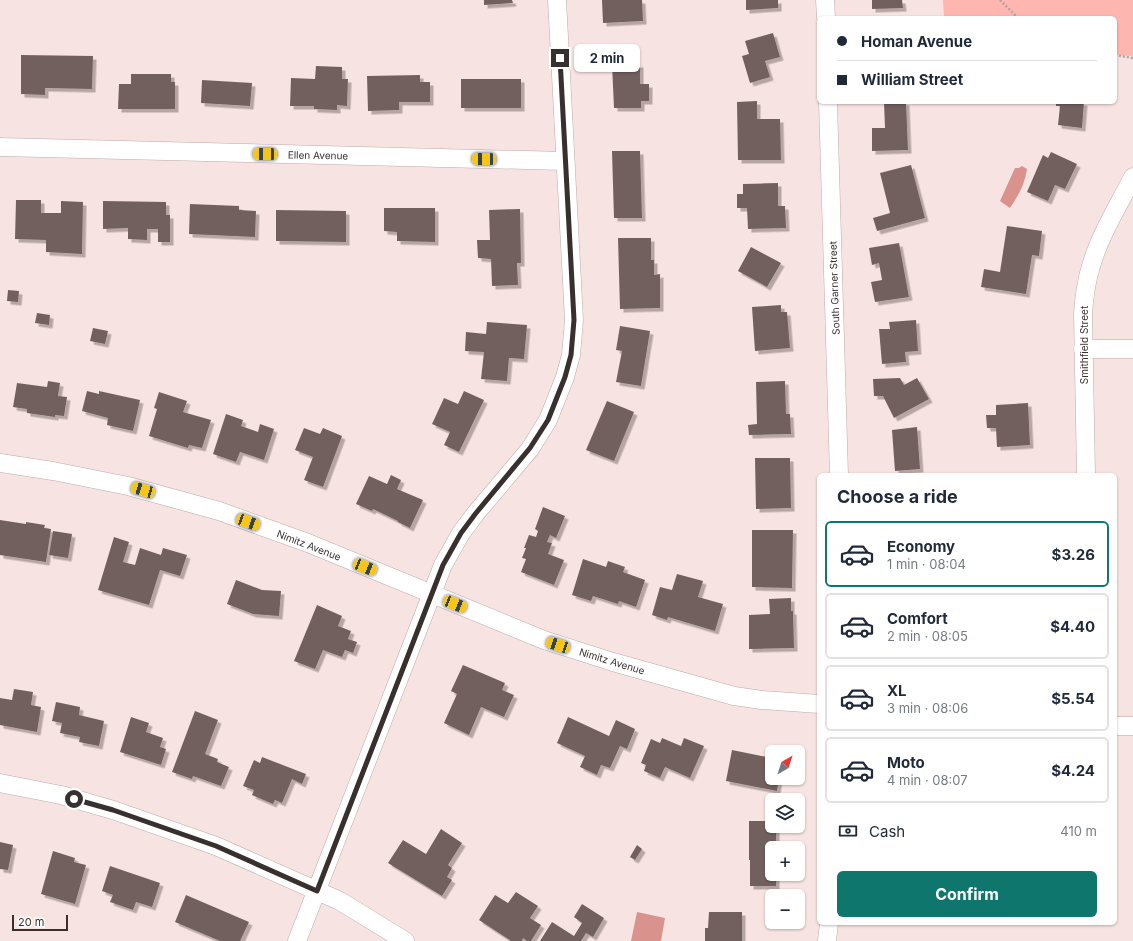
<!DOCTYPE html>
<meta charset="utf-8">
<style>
:root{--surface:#fff;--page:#f2f2f3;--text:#1f2937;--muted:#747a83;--line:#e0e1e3;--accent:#0f766e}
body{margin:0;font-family:Inter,sans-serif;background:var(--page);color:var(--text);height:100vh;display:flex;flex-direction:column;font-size:15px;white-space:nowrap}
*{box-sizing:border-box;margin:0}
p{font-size:13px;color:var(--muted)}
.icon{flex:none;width:22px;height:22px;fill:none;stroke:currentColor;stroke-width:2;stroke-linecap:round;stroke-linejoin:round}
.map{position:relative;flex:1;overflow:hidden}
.drawer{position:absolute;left:817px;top:473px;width:300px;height:452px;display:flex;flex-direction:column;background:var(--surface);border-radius:6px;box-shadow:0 1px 3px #0004}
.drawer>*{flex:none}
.hud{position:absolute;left:817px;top:16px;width:300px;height:88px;border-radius:6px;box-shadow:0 1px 3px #0004;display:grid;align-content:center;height:88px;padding:0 20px;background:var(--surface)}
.needle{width:26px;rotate:39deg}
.tools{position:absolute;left:765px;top:745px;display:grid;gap:8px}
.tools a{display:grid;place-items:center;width:40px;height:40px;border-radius:6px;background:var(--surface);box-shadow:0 1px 3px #0004;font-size:20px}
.scale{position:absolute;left:12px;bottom:10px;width:56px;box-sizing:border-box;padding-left:4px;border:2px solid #37302f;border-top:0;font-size:11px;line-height:14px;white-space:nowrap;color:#37302f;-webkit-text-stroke:3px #fff;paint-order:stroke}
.end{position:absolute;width:18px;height:18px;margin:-9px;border:5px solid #37302f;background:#fff;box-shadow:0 0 0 2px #fff}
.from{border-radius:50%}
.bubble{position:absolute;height:28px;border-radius:6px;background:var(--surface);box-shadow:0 1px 3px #0004;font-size:13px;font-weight:700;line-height:28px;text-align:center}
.car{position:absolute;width:12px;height:24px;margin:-12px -6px;border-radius:5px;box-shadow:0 0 3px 1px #0007;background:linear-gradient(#f5c518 24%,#345 0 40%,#f5c518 0 76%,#345 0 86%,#f5c518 0)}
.hud b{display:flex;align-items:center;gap:14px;height:38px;font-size:15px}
.hud b+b{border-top:1px solid var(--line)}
.hud i{width:10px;height:10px;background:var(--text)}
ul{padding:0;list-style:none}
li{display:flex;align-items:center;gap:12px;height:66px;margin:0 8px 6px;padding:0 12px;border:2px solid var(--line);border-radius:6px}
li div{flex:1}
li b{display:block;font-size:15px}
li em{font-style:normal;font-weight:700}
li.on{border-color:var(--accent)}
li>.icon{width:36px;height:36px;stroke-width:1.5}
h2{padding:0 20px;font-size:18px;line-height:48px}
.pay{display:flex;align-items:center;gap:10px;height:44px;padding:0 20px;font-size:15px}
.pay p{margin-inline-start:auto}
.action{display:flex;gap:8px;margin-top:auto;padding:8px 20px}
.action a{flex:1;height:46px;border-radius:6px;background:var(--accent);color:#fff;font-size:16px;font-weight:700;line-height:46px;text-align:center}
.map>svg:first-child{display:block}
</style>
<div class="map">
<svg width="1133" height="941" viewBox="0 0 1133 941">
<defs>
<filter id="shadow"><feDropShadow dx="3.5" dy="3.5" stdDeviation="0" flood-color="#0004"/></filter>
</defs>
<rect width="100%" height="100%" fill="#f7e3e1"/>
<!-- green -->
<path fill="#feb6b1" d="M943,0H1133V56L1115,55V18H944Z"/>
<!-- water -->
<g fill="#da928d">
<path d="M1022,166L1027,169C1025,184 1018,196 1010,208L1000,201L1015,168H1019Z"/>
<path d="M637,912L665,918L661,941H631Z"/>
</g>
<!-- building -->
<g fill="#72615f" filter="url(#shadow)">
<path d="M484,0H512L513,3L484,5Z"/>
<path d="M602,0H642L643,21L603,23Z"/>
<path d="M746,0H778V8L746,10Z"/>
<path d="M872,0H902L903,8L872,9Z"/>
<path d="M773,33L780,57L765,61L770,77L750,83L742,56L749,54L745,41Z"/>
<path d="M21,55L93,56L92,89L45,88V95L21,94Z"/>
<path d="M612,64H640V84H649V101H641V108H614Z"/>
<path d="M316,66L342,67V79H348L347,106L337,105V110L314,109V106H290L291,78L315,79Z"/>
<path d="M131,74H171V82H175V109H118L119,84H131Z"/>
<path d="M420,75V82H430V102H399V110L368,111L367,76Z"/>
<rect x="461" y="79" width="60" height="29"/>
<path d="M202,80L252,83L250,106L201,103Z"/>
<path d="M757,101V119H780L781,160H738L737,102Z"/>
<path d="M884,102H906L908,150L872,151V128H885Z"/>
<path d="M1056,102H1084L1082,128L1058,125L1060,106H1056Z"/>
<path d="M612,151H640L642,218H614Z"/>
<path d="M1051,152L1077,164L1065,189L1055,185L1048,201L1027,192L1043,155L1048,158Z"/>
<path d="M911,165L925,218L877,231L873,218L890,213L880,173Z"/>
<path d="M778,183V206H785L786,228L748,229L747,208H737V194H743V184Z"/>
<path d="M16,200H41V213H61V201L83,202L82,254L46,252V240L15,239Z"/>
<path d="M103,201L166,202V215H170V242H158V229H147V240L128,239V228L103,229Z"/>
<path d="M190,204L239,206V210L256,211L255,237L189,234Z"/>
<path d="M384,208H435V242L397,241V232L384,231Z"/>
<path d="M520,209L521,263H517L518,285L492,286L491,259L478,258L477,240H490L489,210Z"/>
<path d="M276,210L346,211V242L276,241Z"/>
<path d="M1007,226L1042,231L1039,256L1032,255L1026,294L981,287L984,269L1000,272Z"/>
<path d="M618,238H651V260H654V275L660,274V308L620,309Z"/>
<path d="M899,243L909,297L875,302L871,282L882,280L879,263L872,265L869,248Z"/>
<path d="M751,247L781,263L767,287L738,271Z"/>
<path d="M8,290L19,291L18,302L7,301Z"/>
<path d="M781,305V312H787L790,348L755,351L752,307Z"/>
<path d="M37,313L50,315L49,325L35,323Z"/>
<path d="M916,320L918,351L905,352L906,362L882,364L879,329H890L889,322Z"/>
<path d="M487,322L527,325L524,359L509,358L507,381L481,379L484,352L465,351L466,332L486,334Z"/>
<path d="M620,326L650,331L641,386L616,382L622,351L616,350Z"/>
<path d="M93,328L108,331L105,344L90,341Z"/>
<path d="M900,378L904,385L917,378L929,399L894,418L883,396H874L873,379Z"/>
<path d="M48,381L60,383L58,396L67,397L64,416L55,415V417L27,413V409L13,407L17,383L47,387Z"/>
<path d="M785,381L786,414H790L791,434L749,435L748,425L757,424L756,382Z"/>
<path d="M87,391L99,394V391L140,400L133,431L107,425L108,418L82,411Z"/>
<path d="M464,391L484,400L459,452L444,445L450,432L432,424L444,398L458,404Z"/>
<path d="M159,392L187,401L183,412L211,420L202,448L189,445L188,448L149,436L157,409L154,408Z"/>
<path d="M607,401L634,412L614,461L586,450Z"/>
<path d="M1028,403L1030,445L997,447L996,428H987L986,415H996V405Z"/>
<path d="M226,414L243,420L241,426L258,432L260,424L274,429L264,460L240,452L236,462L213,454Z"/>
<path d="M917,427L920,469L895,471L892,430Z"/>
<path d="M304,428L320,434L323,428L342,436L323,487L304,480L313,457L295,450Z"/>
<path d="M755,458H790L791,508L756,509Z"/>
<path d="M391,475L401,480L397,489L423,500L410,528L398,522V521L373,509L372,511L356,504L369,476L387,484Z"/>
<path d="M543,507L565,516L556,538L550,535L547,542L552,543L548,554L564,560L554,585L521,572L526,559L522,558L526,548H524L529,535L536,537L538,531L535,529Z"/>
<path d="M0,520L26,524V522L45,525L44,528L51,529L46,562L0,555Z"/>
<path d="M752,530H793L792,588L752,587Z"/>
<path d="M53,531L72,534L68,558L49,555Z"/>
<path d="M114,537L129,542L123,562L135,565L140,548L161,555L163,548L187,555L180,576L160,570L149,605L98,590Z"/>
<path d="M583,559L606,567L608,561L625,567L623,572L645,580L636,607L619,601L618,604L593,596L591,601L572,595Z"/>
<path d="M677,574L703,581L698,597L723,604L715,631L668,617L667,620L652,615L660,587L672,590Z"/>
<path d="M236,580L262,590L281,591L279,616L253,614L227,604Z"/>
<path d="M791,598V611H793L794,648L749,649V615L770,614L769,599Z"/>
<path d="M317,605L342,616L338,626L351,631L348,639L357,642L353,653L345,650L342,657L323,650L315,669L294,661Z"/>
<path d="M463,665L505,683L502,690L514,695L504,717L481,707L469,735L444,723L457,694L451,691Z"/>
<path d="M14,689L33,692L31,705L41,707L37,732L0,725V698L12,700Z"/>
<path d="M56,702L80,707L79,715L104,721L99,746L79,742L80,737L60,733L62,723L52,721Z"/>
<path d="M195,711L218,720L205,754L218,759L217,762L229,767L221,786L193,776L192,779L172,772Z"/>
<path d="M131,717L149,723L146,732L163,738L160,747L166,749L161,765L120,752Z"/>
<path d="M568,717L609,736L616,720L635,729L627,749L620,746L610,768L601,765L597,775L580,767L585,756L557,743Z"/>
<path d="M662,738L681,746L684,738L704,746L690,778L665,767L660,778L644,771L646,765L641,763L651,739L660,743Z"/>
<path d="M732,750L772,758V778H779L777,791L726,781Z"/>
<path d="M262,757L306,774L302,784L292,779L282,803L275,800L273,804L252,795L254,790L243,786L254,760L260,763Z"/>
<path d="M749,821H772V826H776V848H772V874H776V886H750V860H749Z"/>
<path d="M441,829L462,843L448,865L452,868L447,877L452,880L442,896L388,863L403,840L426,854Z"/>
<path d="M0,842L13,845L8,870L0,869Z"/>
<path d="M637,845L642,849L635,860L630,857Z"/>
<path d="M53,851L75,858L74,862L86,865L75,904L41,894Z"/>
<path d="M110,866L160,883L152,907L136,902L133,910L110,902L113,895L102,891Z"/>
<path d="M516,892L538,906L530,918L541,925L531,941H527L523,938L522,941H511L479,920L495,895L508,903Z"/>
<path d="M186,895L249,922L240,941H220L175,922Z"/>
<path d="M582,904L604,918L593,937L586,933L581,941H540L552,922L574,936L582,923L574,917Z"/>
<path d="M709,912H742V941H705V928H708Z"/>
</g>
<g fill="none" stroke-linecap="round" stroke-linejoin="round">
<!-- minor casing -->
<g stroke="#beaba9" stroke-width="19">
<g id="minor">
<path d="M825,0L826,18"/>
<path d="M828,102L839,475"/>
<path d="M0,147L565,161"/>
<path d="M1083,349H1133"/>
<path d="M0,463L53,471L128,486L219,511L308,543L544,640L613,662L734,696L762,700L819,704"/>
<path d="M1086,475L1083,314C1084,298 1086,282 1091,266C1100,235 1118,206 1133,177"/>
<path d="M1115,726H1133"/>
<path d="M0,783L61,795L113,810L216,846L340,901L405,941"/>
<path d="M297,941L443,565L461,533L476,513L530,449L548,420L565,377L571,355L574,320L557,0"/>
<path d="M827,941L829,923"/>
</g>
</g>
<!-- path -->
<g stroke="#b2a2a1" stroke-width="2.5" stroke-dasharray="2 2" stroke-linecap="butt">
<path d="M1000,0L1018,18"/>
<path d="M1115,55L1133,58"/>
</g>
<!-- minor -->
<use href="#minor" stroke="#fff" stroke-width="18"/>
</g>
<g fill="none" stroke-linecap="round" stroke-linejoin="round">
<!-- route -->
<path stroke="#37302f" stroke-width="5" d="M74,799L113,810L216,846L317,891L443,565L461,533L476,513L530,448L548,420L565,377L571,355L574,320L560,58"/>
</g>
<g text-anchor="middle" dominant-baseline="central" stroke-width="4" stroke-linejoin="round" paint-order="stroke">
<!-- street labels -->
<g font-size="10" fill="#37302f" stroke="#fff">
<text transform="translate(318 155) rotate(1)">Ellen Avenue</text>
<text transform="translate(834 288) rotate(-92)">South Garner Street</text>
<text transform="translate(1084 345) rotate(-90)">Smithfield Street</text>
<text transform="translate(309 545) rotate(21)">Nimitz Avenue</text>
<text transform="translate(612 661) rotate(17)">Nimitz Avenue</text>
</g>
</g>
</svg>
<div class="tools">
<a><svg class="needle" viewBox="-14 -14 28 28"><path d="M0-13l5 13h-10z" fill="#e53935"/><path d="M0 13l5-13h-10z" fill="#747a83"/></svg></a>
<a><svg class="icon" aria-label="layers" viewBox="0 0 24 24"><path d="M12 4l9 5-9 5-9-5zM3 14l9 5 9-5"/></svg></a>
<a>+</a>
<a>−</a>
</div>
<div class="scale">20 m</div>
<i class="end from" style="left:74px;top:799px"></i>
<i class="end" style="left:560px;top:58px"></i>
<div class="bubble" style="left:574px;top:44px;width:66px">2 min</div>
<i class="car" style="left:265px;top:154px;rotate:271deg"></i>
<i class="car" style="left:484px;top:159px;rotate:271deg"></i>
<i class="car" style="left:143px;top:490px;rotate:286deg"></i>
<i class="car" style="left:248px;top:522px;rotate:110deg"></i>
<i class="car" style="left:365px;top:567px;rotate:112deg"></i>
<i class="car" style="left:455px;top:604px;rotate:112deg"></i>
<i class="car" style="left:558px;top:645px;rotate:288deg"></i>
<div class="hud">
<b><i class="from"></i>Homan Avenue</b>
<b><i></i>William Street</b>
</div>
<section class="drawer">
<h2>Choose a ride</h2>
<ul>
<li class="on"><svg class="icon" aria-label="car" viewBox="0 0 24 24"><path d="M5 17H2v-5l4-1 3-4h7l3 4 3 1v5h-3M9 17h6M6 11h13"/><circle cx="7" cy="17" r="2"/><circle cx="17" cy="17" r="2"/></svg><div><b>Economy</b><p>1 min · 08:04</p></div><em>$3.26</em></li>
<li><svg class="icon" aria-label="car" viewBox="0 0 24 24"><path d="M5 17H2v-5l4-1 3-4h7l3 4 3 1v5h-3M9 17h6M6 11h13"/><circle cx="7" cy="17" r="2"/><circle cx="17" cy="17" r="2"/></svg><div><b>Comfort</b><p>2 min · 08:05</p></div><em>$4.40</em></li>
<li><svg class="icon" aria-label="car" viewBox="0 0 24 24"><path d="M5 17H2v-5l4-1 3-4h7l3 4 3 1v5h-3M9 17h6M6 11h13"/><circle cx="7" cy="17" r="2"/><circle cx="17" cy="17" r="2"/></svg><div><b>XL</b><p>3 min · 08:06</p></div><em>$5.54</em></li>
<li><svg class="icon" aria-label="car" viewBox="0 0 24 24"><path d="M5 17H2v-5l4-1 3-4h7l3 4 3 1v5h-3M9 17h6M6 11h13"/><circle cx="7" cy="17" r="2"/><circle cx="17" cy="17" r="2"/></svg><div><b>Moto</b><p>4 min · 08:07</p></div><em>$4.24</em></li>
</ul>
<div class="pay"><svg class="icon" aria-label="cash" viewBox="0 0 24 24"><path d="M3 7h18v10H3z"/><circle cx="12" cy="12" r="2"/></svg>Cash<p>410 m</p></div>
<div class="action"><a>Confirm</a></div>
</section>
</div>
